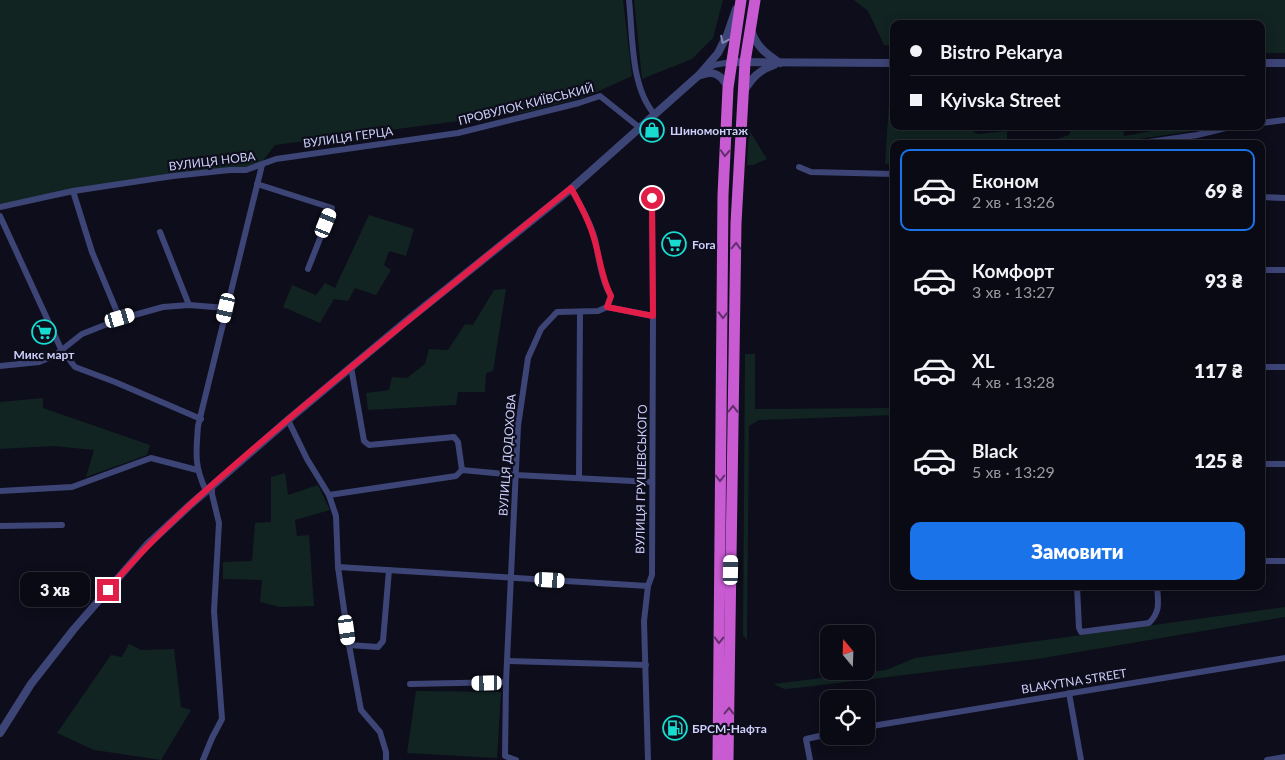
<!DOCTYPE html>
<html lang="uk">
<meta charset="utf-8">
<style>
:root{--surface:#0a0a14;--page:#181822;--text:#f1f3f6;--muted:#999aa0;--line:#2a2b34;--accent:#1a73e8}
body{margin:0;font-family:Lato,sans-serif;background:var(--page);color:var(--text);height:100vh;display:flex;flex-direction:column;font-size:19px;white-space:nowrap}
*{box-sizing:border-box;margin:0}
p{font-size:16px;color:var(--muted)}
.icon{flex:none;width:28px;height:28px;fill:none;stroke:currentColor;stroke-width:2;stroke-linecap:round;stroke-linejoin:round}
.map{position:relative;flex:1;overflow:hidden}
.side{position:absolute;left:890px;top:140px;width:375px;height:450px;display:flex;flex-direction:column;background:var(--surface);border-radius:10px;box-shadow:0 2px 12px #0003,0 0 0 1px var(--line)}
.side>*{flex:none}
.banner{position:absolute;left:890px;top:20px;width:375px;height:110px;border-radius:10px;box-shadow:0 2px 12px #0003,0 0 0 1px var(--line);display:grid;align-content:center;height:110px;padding:0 20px;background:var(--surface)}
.needle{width:32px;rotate:341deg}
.buttons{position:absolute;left:820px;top:625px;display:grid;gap:10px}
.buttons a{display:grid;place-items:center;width:55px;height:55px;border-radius:10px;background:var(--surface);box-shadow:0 2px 12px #0003,0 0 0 1px var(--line);font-size:25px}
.end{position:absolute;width:22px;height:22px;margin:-11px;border:6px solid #e11d48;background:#fff;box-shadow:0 0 0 2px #fff}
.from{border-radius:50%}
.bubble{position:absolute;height:35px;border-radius:10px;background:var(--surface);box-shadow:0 2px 12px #0003,0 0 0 1px var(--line);font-size:16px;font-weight:800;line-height:35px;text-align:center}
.car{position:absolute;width:15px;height:30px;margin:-15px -8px;border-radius:6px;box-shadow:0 0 4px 1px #0007;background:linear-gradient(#fff 24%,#345 0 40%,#fff 0 76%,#345 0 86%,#fff 0)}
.banner b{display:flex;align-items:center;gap:18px;height:48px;font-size:19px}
.banner b+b{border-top:1px solid var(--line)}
.banner i{width:12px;height:12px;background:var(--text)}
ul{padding:9px 0 0;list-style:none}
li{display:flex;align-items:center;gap:15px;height:82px;margin:0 10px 8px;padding:0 10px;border:2px solid transparent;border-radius:10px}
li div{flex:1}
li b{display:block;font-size:19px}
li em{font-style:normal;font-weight:800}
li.current{border-color:var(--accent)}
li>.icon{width:45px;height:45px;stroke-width:1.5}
.primary-button{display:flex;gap:10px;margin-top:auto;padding:10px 20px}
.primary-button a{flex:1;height:58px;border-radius:10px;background:var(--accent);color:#fff;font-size:20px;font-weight:800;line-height:58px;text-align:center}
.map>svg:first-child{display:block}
</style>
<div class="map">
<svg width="1285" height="760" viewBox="0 0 1285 760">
<rect width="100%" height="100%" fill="#0d0d1b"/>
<!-- green -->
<g fill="#112421">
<path d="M0,0H623L632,76L588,96L527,112L275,145L262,162L246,170L203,171L0,208Z"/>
<path d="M634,0H723L713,38L692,59L642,79Z"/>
<path d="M854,0H1285V53H1261V24H894V46L884,45L868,11Z"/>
<path d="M891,74H894V126H963L978,134L1007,131V144H894V164H885Z"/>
<path d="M1072,126H1123L1124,136L1178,126H1226L1119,142L1043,144L1069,135Z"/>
<path d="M749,130L767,159L753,165H747Z"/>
<path d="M369,215L414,229L406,256L389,251L384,265L391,270L376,295L355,288L348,301L334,299L320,323L283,307L292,285L316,295L325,283L335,288Z"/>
<path d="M506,289L493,371L486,373L485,392H458L456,405L368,410L366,393L389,390L392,377L407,378L425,364L429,349L448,350L465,324L473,325L494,290Z"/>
<path d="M745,354H755V409L894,408V415L759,420L749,426L747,640L743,635Z"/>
<path d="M43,398V408L150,445L147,455L86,477L94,450L53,446L0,449V402Z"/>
<path d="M285,473L288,495L318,485L330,510L295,520L297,536L309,535L314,606L280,607L260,602L262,580L223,579V562L252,561L255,523L271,522V477Z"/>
<path d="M1285,607V617L1037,659L797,688L784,689L773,684L886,670L915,658Z"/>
<path d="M129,644L141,650L174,649L181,707L191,710L161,760L94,750L57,733L111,655L122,657Z"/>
<path d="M416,691L501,692L497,758L407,753Z"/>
</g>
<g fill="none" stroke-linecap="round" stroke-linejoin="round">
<!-- minor -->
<g stroke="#3d4476" stroke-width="6">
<path d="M629,0C633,35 630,87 655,115"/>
<path d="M704,72L714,65L731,62"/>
<path d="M1261,123L1285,120"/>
<path d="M1135,144L1197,135L1234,126"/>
<path d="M799,167L811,172L894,174"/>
<path d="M257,184L332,208L308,269"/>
<path d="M73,191L92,252L120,319"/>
<path d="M1261,197L1285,198"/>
<path d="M0,207L73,191L173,176L230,170H246L276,159L458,133L579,103L600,96L640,128"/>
<path d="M0,216L61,349L75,367L115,382L201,419"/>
<path d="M160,232L189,305"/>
<path d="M1261,270H1285"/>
<path d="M607,307L653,316"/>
<path d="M0,366L39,362L54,356L82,334L120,319L163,307L189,305L226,308"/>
<path d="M351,367L364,441L369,445L454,437L458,442L462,470"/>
<path d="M1261,367H1285"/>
<path d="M288,420L307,459L329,495L336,516L338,567L349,645L361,710L380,732L386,752V760"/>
<path d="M1261,464H1285"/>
<path d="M579,478L580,312"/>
<path d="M0,491L72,487L151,458L197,470"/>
<path d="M206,491C194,465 196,454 198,426L262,165"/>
<path d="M329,495L456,476L462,470L516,475L652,482"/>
<path d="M0,526L62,525"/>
<path d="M1261,561H1285"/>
<path d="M338,567L648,586"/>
<path d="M1077,586L1079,628L1081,632L1149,623C1161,611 1158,602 1157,586"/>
<path d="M349,645L378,647L383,641L389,570"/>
<path d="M507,661L646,665"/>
<path d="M410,684L506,682"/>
<path d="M1069,693L1081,760"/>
<path d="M866,727L1285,658"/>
<path d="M203,760L212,738L222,719L214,611L219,523L212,494V486"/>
<path d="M516,760L505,756L506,682L518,426L528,358L541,329L557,312L598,311L607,307L611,296C601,279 599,258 595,239C590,221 580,204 571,189"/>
<path d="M648,760L644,621L648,586L652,575L653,316L652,198"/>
<path d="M810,760L806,739L829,734"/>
<path d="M1267,760L1285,757"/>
</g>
<!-- tertiary -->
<g stroke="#3d4476" stroke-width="8">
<path d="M751,30C756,46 766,54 780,63"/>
<path d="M731,62L894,63"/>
<path d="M1261,63H1285"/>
<path d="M701,75C714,70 722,75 728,88"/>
<path d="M744,91C752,78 759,70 774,65"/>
<path d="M0,733L31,684L74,629L147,545L189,506L288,420L404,323L571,189L699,75L718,53L727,35L736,9"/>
</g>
<!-- trunk -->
<g stroke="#c85ad2" stroke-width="11">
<path d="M718,760L723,195L728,88L741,0"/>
<path d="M728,760L736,223L745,62L755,0"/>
</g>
</g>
<!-- one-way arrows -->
<defs><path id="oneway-chevron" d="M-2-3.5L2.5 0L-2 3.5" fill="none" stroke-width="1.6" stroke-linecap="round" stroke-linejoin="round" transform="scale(1.25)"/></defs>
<use stroke="#858ab8" href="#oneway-chevron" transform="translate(724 40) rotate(115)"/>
<g stroke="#61306d">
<use href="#oneway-chevron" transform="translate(725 153) rotate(93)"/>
<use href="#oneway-chevron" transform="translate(736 246) rotate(-88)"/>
<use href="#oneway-chevron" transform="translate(723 315) rotate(91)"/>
<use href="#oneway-chevron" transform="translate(733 409) rotate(-89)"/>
<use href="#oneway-chevron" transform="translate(720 478) rotate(90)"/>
<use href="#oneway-chevron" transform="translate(719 640) rotate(91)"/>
<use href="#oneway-chevron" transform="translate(729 711) rotate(-89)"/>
</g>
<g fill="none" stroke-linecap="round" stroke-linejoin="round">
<!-- route -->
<path stroke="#e11d48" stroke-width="6" d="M108,590C164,523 232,467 298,411C388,336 480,262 571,188C580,204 588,219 593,235C600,256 601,278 611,296L607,307L653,316L652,198"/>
</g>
<!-- icons -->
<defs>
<g id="shop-ring" transform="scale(1.25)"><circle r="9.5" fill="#0d0d1b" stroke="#17dbcf" stroke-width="1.5"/><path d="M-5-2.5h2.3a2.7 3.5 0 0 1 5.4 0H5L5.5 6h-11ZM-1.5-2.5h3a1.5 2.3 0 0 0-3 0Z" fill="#17dbcf"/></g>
<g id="supermarket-ring" transform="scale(1.25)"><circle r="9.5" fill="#0d0d1b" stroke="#17dbcf" stroke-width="1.5"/><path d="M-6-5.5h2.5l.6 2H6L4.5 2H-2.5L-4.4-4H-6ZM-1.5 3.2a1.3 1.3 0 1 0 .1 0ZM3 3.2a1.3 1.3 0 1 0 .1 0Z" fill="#17dbcf"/></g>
<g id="fuel-ring" transform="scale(1.25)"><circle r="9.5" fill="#0d0d1b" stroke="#17dbcf" stroke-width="1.5"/><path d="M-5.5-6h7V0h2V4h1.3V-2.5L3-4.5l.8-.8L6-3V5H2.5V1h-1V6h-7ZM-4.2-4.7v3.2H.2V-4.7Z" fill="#17dbcf"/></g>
</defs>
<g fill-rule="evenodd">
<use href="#shop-ring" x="652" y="130"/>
<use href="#supermarket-ring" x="674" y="244"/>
<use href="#supermarket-ring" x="44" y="332"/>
<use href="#fuel-ring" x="675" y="728"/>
</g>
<g text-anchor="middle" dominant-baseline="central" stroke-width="4.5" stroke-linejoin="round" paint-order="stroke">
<!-- street labels -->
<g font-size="12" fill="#cdcffa" stroke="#0d0d1b">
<text transform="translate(526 104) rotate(-14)">ПРОВУЛОК КИЇВСЬКИЙ</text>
<text transform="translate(348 137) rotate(-8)">ВУЛИЦЯ ГЕРЦА</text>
<text transform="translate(212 161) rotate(-7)">ВУЛИЦЯ НОВА</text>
<text transform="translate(507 455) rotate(-86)">ВУЛИЦЯ ДОДОХОВА</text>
<text transform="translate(641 479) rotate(-89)">ВУЛИЦЯ ГРУШЕВСЬКОГО</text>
<text transform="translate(1074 681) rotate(-9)">BLAKYTNA STREET</text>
</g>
<!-- poi labels -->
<g font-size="12" font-weight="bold" fill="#cdcffa" stroke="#0d0d1b" text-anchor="start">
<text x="670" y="130">Шиномонтаж</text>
<text x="692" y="244">Fora</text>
<text x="44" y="354" text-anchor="middle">Микс март</text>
<text x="692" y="728">БРСМ-Нафта</text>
</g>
</g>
</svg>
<div class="buttons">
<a><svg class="needle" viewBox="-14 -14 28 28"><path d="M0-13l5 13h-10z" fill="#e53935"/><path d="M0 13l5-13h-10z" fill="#999aa0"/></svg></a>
<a><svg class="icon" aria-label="locate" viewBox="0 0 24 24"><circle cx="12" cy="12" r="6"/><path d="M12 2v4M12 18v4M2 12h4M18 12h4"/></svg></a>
</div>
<i class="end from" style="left:652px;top:198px"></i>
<i class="end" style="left:108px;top:590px"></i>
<div class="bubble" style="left:20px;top:572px;width:70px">3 хв</div>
<i class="car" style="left:326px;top:223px;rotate:22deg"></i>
<i class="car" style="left:226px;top:308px;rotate:193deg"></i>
<i class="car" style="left:120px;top:318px;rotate:74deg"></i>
<i class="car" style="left:731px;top:570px;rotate:1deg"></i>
<i class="car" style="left:550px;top:580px;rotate:93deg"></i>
<i class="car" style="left:347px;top:630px;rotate:172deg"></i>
<i class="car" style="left:487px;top:683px;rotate:269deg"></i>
<div class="banner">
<b><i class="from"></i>Bistro Pekarya</b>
<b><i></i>Kyivska Street</b>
</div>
<section class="side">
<ul>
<li class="current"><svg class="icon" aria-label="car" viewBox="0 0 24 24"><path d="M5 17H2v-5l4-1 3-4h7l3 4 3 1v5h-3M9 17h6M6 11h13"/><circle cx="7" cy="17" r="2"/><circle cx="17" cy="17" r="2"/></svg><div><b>Економ</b><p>2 хв · 13:26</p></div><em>69 ₴</em></li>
<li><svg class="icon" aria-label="car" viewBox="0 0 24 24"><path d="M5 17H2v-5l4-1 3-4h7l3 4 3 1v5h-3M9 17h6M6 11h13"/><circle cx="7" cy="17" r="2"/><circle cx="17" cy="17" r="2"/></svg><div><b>Комфорт</b><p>3 хв · 13:27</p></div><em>93 ₴</em></li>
<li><svg class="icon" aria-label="car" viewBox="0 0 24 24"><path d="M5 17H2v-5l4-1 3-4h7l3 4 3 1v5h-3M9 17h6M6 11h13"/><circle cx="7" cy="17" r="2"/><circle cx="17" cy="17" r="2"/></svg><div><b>XL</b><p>4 хв · 13:28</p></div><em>117 ₴</em></li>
<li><svg class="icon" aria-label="car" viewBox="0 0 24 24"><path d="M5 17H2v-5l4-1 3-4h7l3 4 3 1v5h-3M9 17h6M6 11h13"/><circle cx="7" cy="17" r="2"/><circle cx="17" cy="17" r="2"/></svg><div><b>Black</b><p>5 хв · 13:29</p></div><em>125 ₴</em></li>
</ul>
<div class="primary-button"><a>Замовити</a></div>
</section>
</div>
